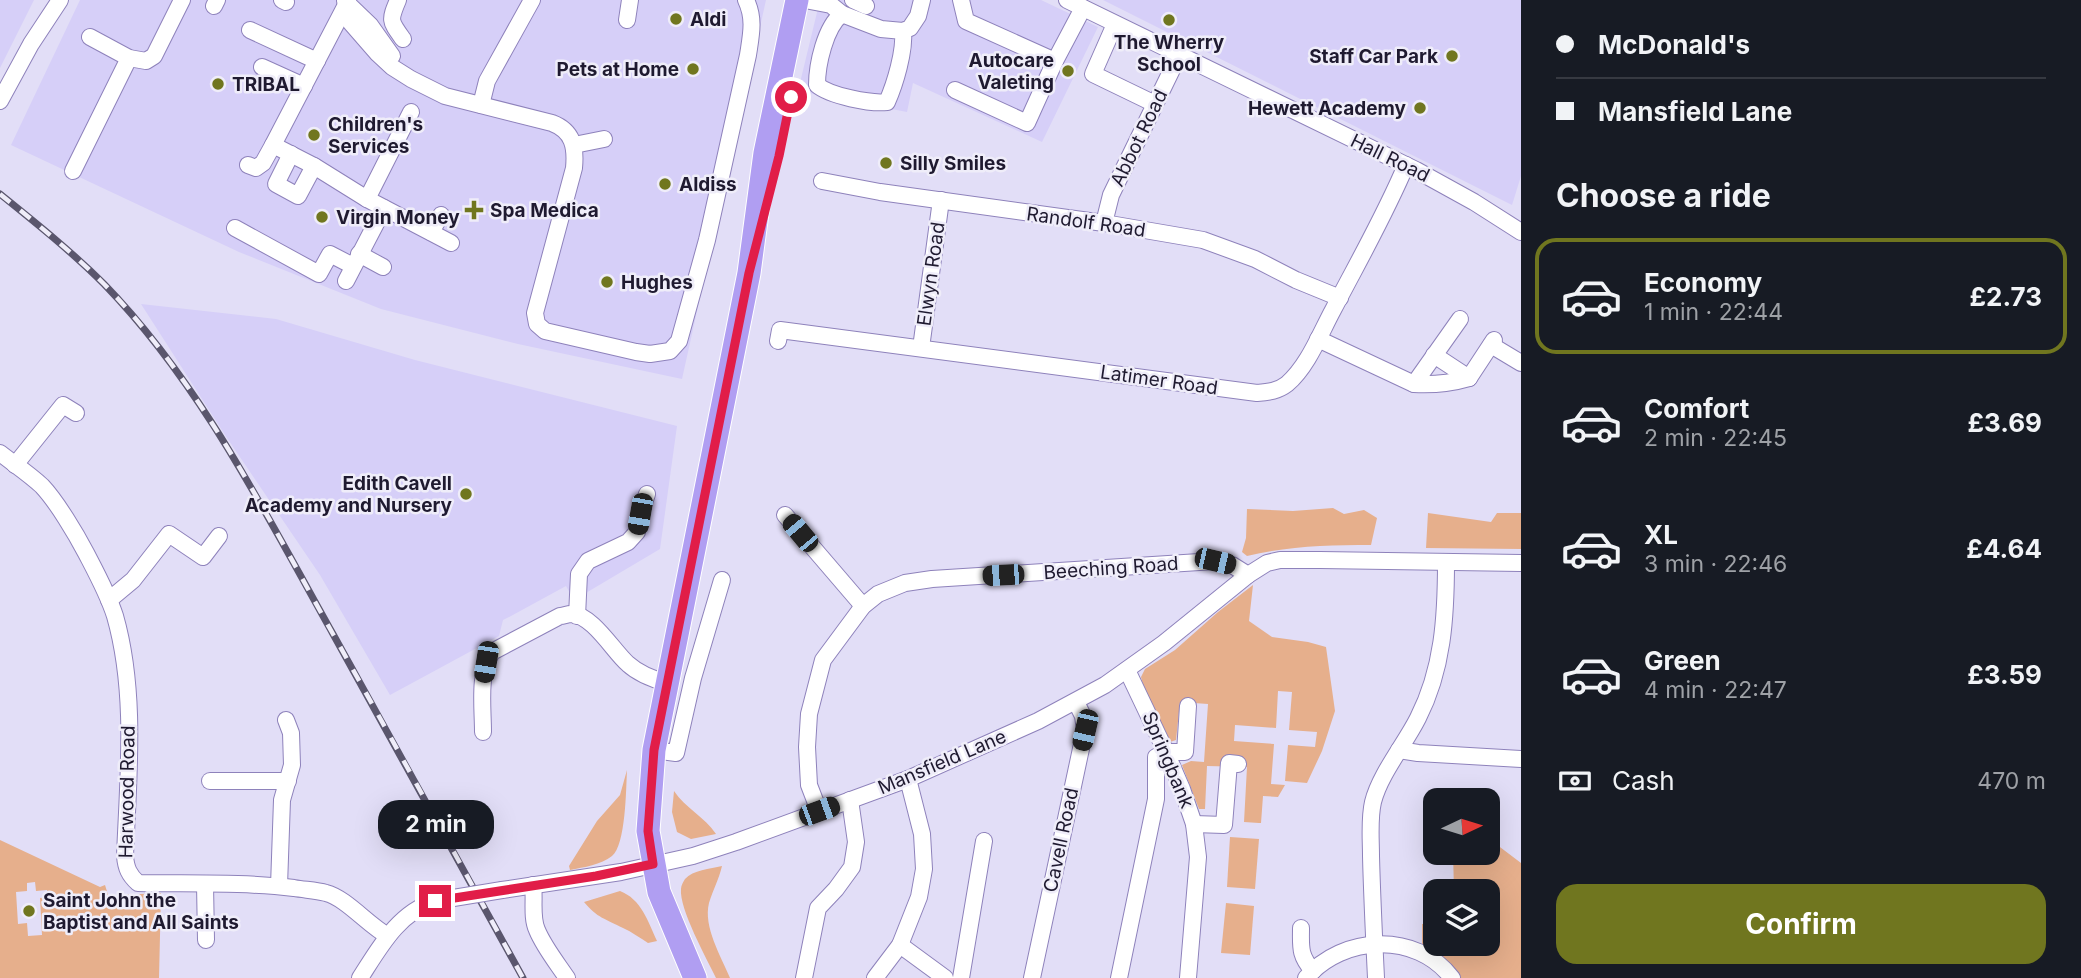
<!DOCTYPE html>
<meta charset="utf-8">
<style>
:root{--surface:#171b24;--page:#20242c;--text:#f1f3f6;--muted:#9ea1a6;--line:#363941;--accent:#70761f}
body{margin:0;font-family:Inter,sans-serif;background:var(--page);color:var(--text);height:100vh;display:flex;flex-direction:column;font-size:26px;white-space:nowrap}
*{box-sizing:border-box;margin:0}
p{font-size:23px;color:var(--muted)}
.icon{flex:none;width:38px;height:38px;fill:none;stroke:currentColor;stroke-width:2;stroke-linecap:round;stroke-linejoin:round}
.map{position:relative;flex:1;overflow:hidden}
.sheet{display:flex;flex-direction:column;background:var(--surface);width:560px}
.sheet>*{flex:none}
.top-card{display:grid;align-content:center;height:154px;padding:0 35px;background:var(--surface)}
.needle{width:46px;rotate:86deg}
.tools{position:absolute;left:1423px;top:788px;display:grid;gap:14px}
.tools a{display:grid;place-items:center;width:77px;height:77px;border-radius:14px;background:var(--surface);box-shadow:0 7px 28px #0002;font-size:35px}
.end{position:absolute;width:32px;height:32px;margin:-16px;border:9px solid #e11d48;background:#fff;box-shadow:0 0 0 4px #fff}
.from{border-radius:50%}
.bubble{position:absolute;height:49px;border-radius:21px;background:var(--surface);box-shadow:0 7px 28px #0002;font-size:23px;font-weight:700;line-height:49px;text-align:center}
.car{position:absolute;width:21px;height:42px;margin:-21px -10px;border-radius:9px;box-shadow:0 0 5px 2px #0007;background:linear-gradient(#222 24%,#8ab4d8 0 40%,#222 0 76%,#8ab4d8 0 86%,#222 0)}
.top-card b{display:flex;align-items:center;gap:24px;height:66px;font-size:26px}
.top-card b+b{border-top:2px solid var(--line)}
.top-card i{width:18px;height:18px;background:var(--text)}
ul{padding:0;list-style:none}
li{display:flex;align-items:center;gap:21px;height:116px;margin:0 14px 10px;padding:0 21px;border:4px solid transparent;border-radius:21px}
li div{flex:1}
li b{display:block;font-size:26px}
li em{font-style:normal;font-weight:700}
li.current{border-color:var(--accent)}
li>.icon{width:63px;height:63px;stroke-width:1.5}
h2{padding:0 35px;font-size:32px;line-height:84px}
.pay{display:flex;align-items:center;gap:18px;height:77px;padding:0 35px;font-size:26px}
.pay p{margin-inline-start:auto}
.button{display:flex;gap:14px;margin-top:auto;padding:14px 35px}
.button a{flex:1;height:80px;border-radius:21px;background:var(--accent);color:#fff;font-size:28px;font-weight:700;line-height:80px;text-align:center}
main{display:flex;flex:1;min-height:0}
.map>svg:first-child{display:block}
</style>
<main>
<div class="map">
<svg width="1521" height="978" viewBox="0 0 1521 978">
<rect width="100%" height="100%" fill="#e2def7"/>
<!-- built -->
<g fill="#d6cff8">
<path d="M0,0H34L0,68Z"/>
<path d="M80,0H766L682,379L518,344L381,309L239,252L11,145Z"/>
<path d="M820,0H1041L1098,27L1042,142L913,83L907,112L798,91Z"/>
<path d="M1103,0H1521V176L1512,205Z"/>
<path d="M141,304L276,319L415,360L677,426L660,549L574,600L566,586L511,616L503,620L499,636L390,695L320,575L227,438Z"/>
</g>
<!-- green -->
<g fill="#e6af8c" fill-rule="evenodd">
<path d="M1333,508L1344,514L1364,510L1377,518L1371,545C1328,545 1289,546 1247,556L1242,552L1246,538L1247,509L1293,511Z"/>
<path d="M1428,513L1491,522L1497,513H1521V549L1426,548Z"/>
<path d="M1253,585L1249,621L1272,637L1308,642L1326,647L1335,711L1322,751L1307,783L1285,781L1288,745L1315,747L1317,732L1289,730L1292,692L1278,691L1276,728L1235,725L1234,741L1274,744L1271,784L1285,785L1278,797L1263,796L1261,823H1259L1244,822L1247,767L1207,766L1205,809H1199L1182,765L1191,761L1204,762L1208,704L1180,702L1176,740L1170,742L1143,685L1141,677L1145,669L1175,650L1218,612Z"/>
<path d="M627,770C626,788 626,845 612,856C601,865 584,867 570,870L569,866L597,821L620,795Z"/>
<path d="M674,791C685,808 705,817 716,834L691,839L677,832L672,812Z"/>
<path d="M1230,837L1259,839L1255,889L1227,887Z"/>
<path d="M1488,838L1521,863V978H1461L1438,957L1422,949V924L1435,923V943H1488V891H1454L1453,852H1488Z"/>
<path d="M0,840L100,887L105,885L109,898L119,895L161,893L159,978H0ZM35,882L36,891L47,890L48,897L40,898L42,935L28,936L27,923L18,924L16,892L27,891V883Z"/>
<path d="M722,866C719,879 713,890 709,903C703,927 721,956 730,978H716C707,959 679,909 681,889C681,886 683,882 685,879C693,870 710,869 722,866Z"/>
<path d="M620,891C641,899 648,921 657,941L648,943C640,938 632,932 623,928C606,919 597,918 584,902Z"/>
<path d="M1226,903L1254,906L1250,955L1221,953Z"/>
</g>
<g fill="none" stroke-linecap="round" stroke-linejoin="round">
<!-- minor casing -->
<g stroke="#8e82bb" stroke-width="18">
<g id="minor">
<path d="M282,0L286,2"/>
<path d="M398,0C389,21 390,21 403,39"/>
<path d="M853,0L866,6"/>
<path d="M1067,0L1416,170L1474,202L1521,232"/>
<path d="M345,1L370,25L392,56"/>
<path d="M348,1L273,145L314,166L367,199L451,243"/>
<path d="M810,1L831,5L842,14L881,29L903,31L910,28L918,16L922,0"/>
<path d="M347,2L351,23L378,54L392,67L411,79L445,96L552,123C573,131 576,147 574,168L535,313L537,324L545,331L636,352L650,354L670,351L679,341L707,240L748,55C751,35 755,19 746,0"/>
<path d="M214,6L217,0"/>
<path d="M842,14C825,27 817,65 817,85C830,96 871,104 887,102C895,84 905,51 903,31"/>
<path d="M627,20L630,0"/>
<path d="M1115,24L1093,74L1155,104"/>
<path d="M250,30L317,61"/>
<path d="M90,37L129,58L146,61L154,56L182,0"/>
<path d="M1055,61L1083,8"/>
<path d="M262,67L304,86"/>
<path d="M955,90L1027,123L1055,61L966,21L961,0"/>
<path d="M0,101L31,44L60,0"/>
<path d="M481,105L487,81L532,0"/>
<path d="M574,145L604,139"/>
<path d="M291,154L276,184L298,196L314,166"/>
<path d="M248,165L256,168L263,163L273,145"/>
<path d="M73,171L129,58"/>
<path d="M822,181L880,192L1104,223L1203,240L1255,259L1296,280L1340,298"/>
<path d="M367,199L411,112"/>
<path d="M1104,223L1111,195L1179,55"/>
<path d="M235,228L319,274L330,254L353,266"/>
<path d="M431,232L441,215"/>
<path d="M359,254L383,267"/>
<path d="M346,281L384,208"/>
<path d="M1318,339L1414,384C1433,385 1452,383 1469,378"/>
<path d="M778,341L780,330L1257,393C1269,392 1278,391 1287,384C1308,366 1320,334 1333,310C1358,262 1385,215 1406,165"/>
<path d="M1491,345L1521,363"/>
<path d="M921,348L941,200"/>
<path d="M1434,355L1469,378"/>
<path d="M1469,378L1494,340"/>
<path d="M1414,384L1460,319"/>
<path d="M0,453C14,464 29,474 42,486C57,502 76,534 86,553C97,574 108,594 115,616C137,693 128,778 125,856C126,868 129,875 138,883C190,884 243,882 294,888C305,890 316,890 326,893C346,898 368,925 388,936"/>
<path d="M15,465L63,405L76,413"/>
<path d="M785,515L863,606"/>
<path d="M109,600L133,580L169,534L203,557L219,536"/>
<path d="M577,616L579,574L588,561L628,542L637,532L640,514L647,494"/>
<path d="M1127,670L1166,752L1182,789L1194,824L1198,857L1188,978"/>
<path d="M483,732C483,707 478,674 492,652L560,616C564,616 567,614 571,614C593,615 613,651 628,664C639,674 652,679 667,683"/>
<path d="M654,750L676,753L693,678L722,580"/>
<path d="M1399,750L1418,753L1521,759"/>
<path d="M210,781H288"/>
<path d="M819,811L809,785L807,747L809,714L823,660L863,606L878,594L905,583L932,579L1215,561L1232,565L1248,575"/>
<path d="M1194,824L1224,825L1229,763L1238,764"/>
<path d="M205,884L206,940"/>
<path d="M533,885C535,899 531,917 537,930C544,947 557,963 567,978"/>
<path d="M279,886L282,800L292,765L291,733L286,720"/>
<path d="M502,890L621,872L693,856L736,842L908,779L1038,721L1105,685L1164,643L1248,575L1267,563L1280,560H1320L1521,563"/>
<path d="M1301,928C1301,947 1299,955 1313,971"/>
<path d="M900,945L945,978"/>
<path d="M360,978C380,947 398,913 435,901"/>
<path d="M804,978L818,908L836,889L852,867L856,842L850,800"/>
<path d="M875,978L900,945L919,897L924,869L922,834L908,779"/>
<path d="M961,978L984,841"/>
<path d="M1032,978L1085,730L1083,716L1076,702"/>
<path d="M1119,978L1156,799V757L1166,752H1185L1188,706"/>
<path d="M1306,978C1343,935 1416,931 1452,978"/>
<path d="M1376,978C1374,937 1372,896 1371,856C1371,839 1369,819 1373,802C1380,774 1405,744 1418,718C1443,669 1446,617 1446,562"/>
</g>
</g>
<!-- highway casing -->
<g stroke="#fff" stroke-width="25">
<path id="highway" d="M695,978L659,892L654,864L648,831L654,750L749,273L765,153L797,0"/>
</g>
<!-- minor -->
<use href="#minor" stroke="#fff" stroke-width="16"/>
<!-- highway -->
<use href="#highway" stroke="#b09ef2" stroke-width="23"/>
<!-- rail casing -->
<g stroke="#5a566d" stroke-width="7">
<path id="rail" d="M0,194C36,223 72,252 104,284C202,385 265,513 333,634C397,748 460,863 523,978"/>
</g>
<!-- rail -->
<use href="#rail" stroke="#efedf9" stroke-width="4.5" stroke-dasharray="13" stroke-linecap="butt"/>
<!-- minor-bridge casing -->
<g stroke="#8e82bb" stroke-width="18" stroke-linecap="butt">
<path id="minor-bridge" d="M435,901L502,890"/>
</g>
<!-- minor-bridge -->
<use href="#minor-bridge" stroke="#fff" stroke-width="16"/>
</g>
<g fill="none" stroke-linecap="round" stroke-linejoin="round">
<!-- route -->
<path stroke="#e11d48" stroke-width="9" d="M435,901L596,876L653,864L648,831L654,750L749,273L779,156L791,97"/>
</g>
<!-- markers -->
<g fill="#70761f" stroke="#efedf9" stroke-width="2.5">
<circle cx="676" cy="19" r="7"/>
<circle cx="1169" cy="20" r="7"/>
<circle cx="1452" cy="56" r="7"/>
<circle cx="693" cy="69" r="7"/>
<circle cx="1068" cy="71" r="7"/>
<circle cx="218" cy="84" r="7"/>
<circle cx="1420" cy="108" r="7"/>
<circle cx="314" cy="135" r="7"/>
<circle cx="886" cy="163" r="7"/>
<circle cx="665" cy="184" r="7"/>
<path d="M470.5 199.5h7v7h7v7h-7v7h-7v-7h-7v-7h7z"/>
<circle cx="322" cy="217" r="7"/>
<circle cx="607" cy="282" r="7"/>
<circle cx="466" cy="494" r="7"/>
<circle cx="29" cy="911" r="7"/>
</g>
<g text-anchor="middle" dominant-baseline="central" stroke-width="5" stroke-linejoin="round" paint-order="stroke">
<!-- poi labels -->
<g font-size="19" font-weight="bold" fill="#1f1a30" stroke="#efedf9" text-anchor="start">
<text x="690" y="19">Aldi</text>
<text x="1169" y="42" text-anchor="middle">The Wherry<tspan x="1169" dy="22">School</tspan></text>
<text x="1438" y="56" text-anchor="end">Staff Car Park</text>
<text x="1054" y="60" text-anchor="end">Autocare<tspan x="1054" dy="22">Valeting</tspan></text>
<text x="679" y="69" text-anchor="end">Pets at Home</text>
<text x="232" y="84">TRIBAL</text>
<text x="1406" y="108" text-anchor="end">Hewett Academy</text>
<text x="328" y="124">Children's<tspan x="328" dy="22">Services</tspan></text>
<text x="900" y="163">Silly Smiles</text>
<text x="679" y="184">Aldiss</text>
<text x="490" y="210">Spa Medica</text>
<text x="336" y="217">Virgin Money</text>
<text x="621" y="282">Hughes</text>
<text x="452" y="483" text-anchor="end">Edith Cavell<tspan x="452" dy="22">Academy and Nursery</tspan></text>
<text x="43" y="900">Saint John the<tspan x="43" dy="22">Baptist and All Saints</tspan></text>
</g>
<!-- street labels -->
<g font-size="19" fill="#1f1a30" stroke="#efedf9">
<text transform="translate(1139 138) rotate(-64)">Abbot Road</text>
<text transform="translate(1390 158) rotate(26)">Hall Road</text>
<text transform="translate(1086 222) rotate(8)">Randolf Road</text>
<text transform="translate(931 274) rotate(-82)">Elwyn Road</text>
<text transform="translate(1159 380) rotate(8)">Latimer Road</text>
<text transform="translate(1111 568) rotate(-4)">Beeching Road</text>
<text transform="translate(1168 760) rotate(67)">Springbank</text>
<text transform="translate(942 762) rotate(-23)">Mansfield Lane</text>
<text transform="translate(127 792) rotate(-89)">Harwood Road</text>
<text transform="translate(1061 840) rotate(-78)">Cavell Road</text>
</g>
</g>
</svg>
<div class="tools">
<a><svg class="needle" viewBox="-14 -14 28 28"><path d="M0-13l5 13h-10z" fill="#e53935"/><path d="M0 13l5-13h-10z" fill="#9ea1a6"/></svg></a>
<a><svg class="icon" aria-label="layers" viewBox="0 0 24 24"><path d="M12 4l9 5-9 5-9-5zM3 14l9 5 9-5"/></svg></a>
</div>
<i class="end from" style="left:791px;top:97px"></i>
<i class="end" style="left:435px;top:901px"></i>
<div class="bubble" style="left:378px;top:800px;width:116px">2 min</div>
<i class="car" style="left:640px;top:514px;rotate:190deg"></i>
<i class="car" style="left:800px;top:533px;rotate:320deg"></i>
<i class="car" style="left:1215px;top:561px;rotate:103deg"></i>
<i class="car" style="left:1003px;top:575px;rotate:267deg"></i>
<i class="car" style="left:486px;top:662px;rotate:189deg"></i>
<i class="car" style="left:1085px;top:730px;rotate:193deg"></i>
<i class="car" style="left:819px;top:811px;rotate:70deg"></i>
</div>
<section class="sheet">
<div class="top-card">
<b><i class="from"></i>McDonald's</b>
<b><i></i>Mansfield Lane</b>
</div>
<h2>Choose a ride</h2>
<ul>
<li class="current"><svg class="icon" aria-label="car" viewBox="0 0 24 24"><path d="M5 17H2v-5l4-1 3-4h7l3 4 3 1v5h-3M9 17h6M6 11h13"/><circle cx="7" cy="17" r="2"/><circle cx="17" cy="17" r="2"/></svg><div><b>Economy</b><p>1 min · 22:44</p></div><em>£2.73</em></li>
<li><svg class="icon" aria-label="car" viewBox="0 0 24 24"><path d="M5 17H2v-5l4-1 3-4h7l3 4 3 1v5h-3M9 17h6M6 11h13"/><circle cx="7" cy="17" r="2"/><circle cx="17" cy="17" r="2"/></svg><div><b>Comfort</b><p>2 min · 22:45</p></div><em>£3.69</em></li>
<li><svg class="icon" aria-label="car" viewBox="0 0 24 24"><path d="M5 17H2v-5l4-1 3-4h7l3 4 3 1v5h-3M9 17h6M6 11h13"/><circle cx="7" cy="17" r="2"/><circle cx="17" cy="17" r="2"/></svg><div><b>XL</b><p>3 min · 22:46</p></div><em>£4.64</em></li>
<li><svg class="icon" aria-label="car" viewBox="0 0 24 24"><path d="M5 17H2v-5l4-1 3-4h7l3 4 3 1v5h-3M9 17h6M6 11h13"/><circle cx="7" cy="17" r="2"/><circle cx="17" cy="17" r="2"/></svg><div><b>Green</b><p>4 min · 22:47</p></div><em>£3.59</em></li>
</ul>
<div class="pay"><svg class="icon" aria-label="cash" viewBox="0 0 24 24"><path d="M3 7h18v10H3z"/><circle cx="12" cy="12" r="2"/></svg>Cash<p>470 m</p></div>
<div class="button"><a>Confirm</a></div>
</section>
</main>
